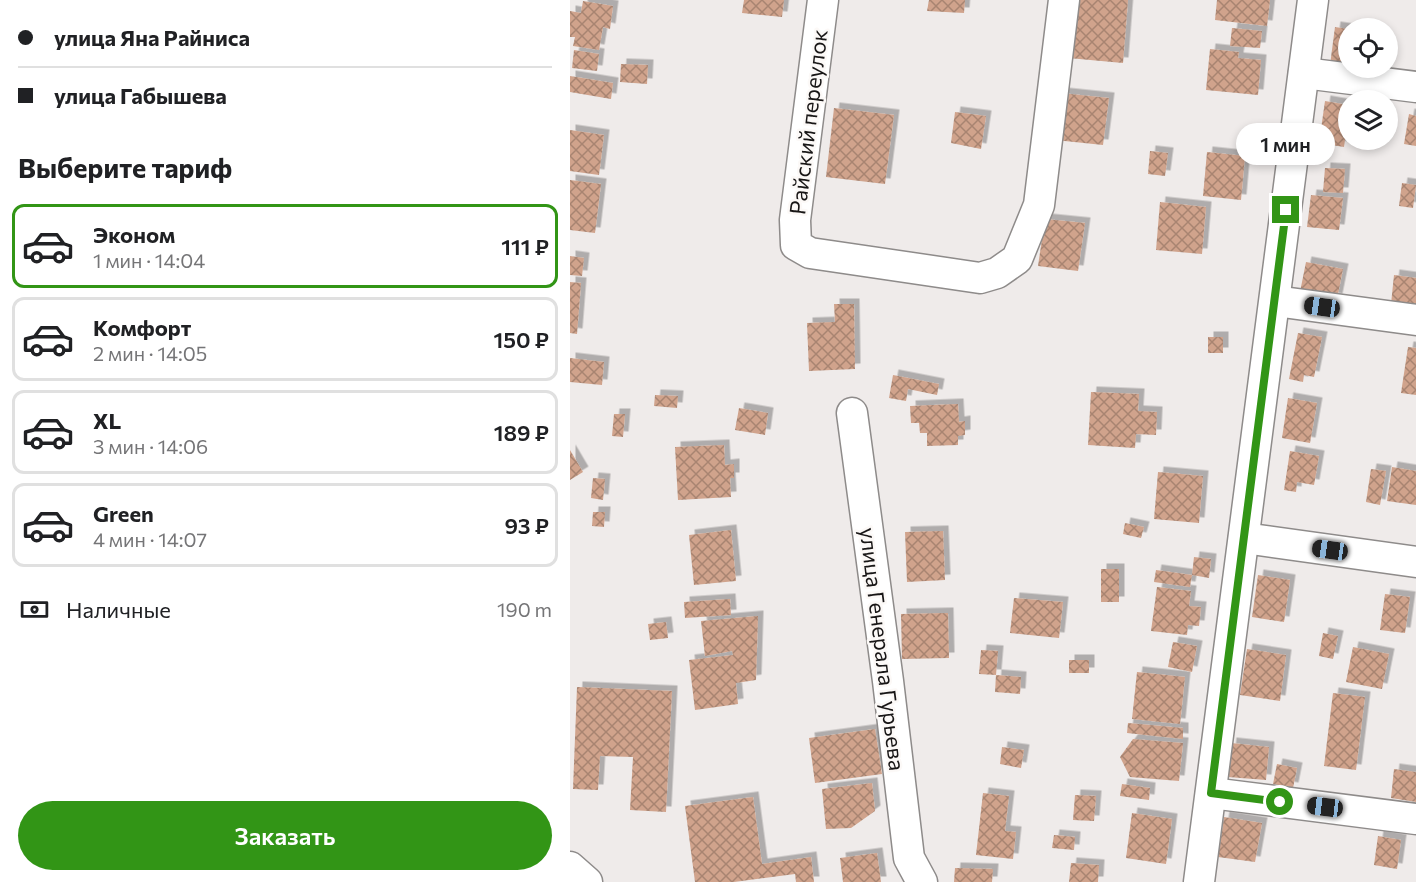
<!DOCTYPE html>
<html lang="ru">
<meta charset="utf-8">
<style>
:root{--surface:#fff;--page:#f6f6f6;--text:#202124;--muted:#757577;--line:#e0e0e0;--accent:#329516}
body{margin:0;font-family:Commissioner,sans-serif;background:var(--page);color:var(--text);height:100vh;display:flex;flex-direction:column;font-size:22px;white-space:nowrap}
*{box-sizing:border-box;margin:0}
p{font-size:20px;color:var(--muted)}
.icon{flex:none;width:33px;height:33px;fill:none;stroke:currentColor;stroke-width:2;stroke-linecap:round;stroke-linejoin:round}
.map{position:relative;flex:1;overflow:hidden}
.drawer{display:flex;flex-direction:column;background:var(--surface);width:570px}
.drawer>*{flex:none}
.guide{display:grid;align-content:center;height:132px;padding:0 18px;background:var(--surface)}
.buttons{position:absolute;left:768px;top:18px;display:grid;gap:12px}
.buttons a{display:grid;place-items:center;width:60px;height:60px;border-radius:50%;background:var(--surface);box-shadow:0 3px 9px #0003;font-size:30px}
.end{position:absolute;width:27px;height:27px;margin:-14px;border:8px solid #329516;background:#fff;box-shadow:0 0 0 3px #fff}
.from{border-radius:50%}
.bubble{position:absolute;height:42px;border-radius:21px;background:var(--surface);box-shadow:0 3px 9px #0003;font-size:20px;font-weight:600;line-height:42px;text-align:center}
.car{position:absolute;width:18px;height:36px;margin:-18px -9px;border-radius:8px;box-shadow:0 0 4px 2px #0007;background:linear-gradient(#222 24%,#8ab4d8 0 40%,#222 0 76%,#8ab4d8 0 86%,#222 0)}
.guide b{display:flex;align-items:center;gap:21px;height:57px;font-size:22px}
.guide b+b{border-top:2px solid var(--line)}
.guide i{width:15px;height:15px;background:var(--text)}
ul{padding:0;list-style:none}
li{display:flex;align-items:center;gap:18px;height:84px;margin:0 12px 9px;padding:0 6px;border:3px solid var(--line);border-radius:12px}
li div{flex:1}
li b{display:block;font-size:22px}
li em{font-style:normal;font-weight:600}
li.selected{border-color:var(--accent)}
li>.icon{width:54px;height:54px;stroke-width:1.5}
h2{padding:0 18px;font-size:27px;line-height:72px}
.pay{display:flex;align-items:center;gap:15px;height:66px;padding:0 18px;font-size:22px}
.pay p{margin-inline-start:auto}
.button{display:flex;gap:12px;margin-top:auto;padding:12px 18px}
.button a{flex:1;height:69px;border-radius:36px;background:var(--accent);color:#fff;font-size:24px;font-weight:600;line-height:69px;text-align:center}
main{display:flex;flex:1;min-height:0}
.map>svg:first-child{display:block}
</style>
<main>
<section class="drawer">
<div class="guide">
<b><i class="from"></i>улица Яна Райниса</b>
<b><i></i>улица Габышева</b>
</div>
<h2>Выберите тариф</h2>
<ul>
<li class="selected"><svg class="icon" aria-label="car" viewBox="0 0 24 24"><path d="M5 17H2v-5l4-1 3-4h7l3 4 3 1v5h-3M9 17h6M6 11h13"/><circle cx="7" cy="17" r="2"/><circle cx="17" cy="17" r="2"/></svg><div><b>Эконом</b><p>1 мин · 14:04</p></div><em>111 ₽</em></li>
<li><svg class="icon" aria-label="car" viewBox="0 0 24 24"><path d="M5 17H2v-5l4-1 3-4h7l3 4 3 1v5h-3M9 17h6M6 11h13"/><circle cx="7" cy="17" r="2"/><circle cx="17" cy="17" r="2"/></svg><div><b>Комфорт</b><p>2 мин · 14:05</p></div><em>150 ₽</em></li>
<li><svg class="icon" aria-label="car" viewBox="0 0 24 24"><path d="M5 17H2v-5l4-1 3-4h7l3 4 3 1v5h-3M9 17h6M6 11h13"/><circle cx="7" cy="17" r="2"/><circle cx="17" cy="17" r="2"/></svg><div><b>XL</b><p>3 мин · 14:06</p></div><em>189 ₽</em></li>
<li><svg class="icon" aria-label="car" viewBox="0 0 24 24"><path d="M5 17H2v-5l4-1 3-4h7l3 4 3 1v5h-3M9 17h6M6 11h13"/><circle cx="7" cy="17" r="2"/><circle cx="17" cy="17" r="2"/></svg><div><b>Green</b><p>4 мин · 14:07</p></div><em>93 ₽</em></li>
</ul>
<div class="pay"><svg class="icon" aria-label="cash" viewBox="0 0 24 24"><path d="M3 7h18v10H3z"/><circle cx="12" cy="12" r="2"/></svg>Наличные<p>190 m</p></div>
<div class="button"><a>Заказать</a></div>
</section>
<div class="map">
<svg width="846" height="882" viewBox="0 0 846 882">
<defs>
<pattern id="building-cross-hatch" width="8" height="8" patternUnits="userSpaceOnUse" patternTransform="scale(1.5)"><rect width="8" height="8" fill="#d0a38c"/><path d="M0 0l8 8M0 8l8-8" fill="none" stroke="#a88471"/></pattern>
<filter id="shadow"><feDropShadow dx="5.5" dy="-5.5" stdDeviation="0" flood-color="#0004"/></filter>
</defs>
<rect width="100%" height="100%" fill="#efebea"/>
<!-- building -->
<g fill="url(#building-cross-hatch)" filter="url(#shadow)">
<path d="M174,0H214L212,17L172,13Z"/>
<path d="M359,0H395L394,13L357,11Z"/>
<path d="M504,0H558L553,63L498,58Z"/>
<path d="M647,0H700L697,26L645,20Z"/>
<path d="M13,1L43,6L40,29L33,27L29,50L3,46L5,37H0V11L11,13Z"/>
<path d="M765,27L778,29V67L760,65Z"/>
<path d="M662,28L692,31L690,48L660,46Z"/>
<path d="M640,49L669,52L668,58L691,60L688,95L636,90Z"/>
<path d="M4,50L29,54L27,71L2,68Z"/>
<path d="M51,64L78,65L77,84L50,82Z"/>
<path d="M0,76L43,83L41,99L0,92Z"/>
<path d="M491,93L539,98L533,145L485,140Z"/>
<path d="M755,101L778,105V118L774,147L749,143Z"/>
<path d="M264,108L324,115L315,184L256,177Z"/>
<path d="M385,112L416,116L411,149L381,143Z"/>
<path d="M839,114L846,116V146L834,144Z"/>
<path d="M0,130L34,135L29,175L0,171Z"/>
<path d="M580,151L598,153L595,176L578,174Z"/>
<path d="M637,152L675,156L671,200L633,196Z"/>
<path d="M755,168L775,169L773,193L753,192Z"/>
<path d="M0,180L31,184L25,233L0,230Z"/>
<path d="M832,183L846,185L843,208L829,206Z"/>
<path d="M741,195L773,198L769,230L737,227Z"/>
<path d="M590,202L636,207L632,254L586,250Z"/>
<path d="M475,219L515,223L508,271L468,266Z"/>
<path d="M0,256L14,258L12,276L0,275Z"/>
<path d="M736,262L773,269L767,299L730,292Z"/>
<path d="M824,275L846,278V307L821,304Z"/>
<path d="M0,282L11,283L7,334L0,333Z"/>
<path d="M264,304H284L285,369L239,371L237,323L265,322Z"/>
<path d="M728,333L752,337L744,377L734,375L733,382L719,379Z"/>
<rect x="638" y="337" width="15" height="16"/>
<path d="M838,347L846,348V395L831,393Z"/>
<path d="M0,358L34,362L32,385L0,382Z"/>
<path d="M323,375L369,384L367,395L338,389L336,401L319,398Z"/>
<path d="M521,392L569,394L568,411L587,412L586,435L566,434L565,448L518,445Z"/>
<path d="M85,395L108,396L107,408L84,406Z"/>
<path d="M718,398L747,403L740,443L712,438Z"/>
<path d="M388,404L389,422L395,421V435L388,436V445L357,446V433H350L349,423H341L340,406Z"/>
<path d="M169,408L198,413L195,435L165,430Z"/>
<path d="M44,414H55L53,437L42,436Z"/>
<path d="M154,445L155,465L164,464V478H160L161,497L108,500L105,447Z"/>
<path d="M0,450L13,472L0,480Z"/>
<path d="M720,451L749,456L744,485L727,482L726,492L714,490Z"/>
<path d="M822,467L846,471V505L817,501Z"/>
<path d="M801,469L816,471L810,505L796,502Z"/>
<path d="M588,472L633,476L629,523L584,519Z"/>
<path d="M23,478L35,479L33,500L21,498Z"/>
<path d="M23,512H35L34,527L22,526Z"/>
<path d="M555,523L574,527L571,538L553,534Z"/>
<path d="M161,530L166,581L124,585L119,535Z"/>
<path d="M373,531L375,580L337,582L335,532Z"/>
<path d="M624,557L641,559L639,578L622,575Z"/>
<rect x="531" y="569" width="18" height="33"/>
<path d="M586,570L622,575L620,587L584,582Z"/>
<path d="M688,575L720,580L714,622L682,617Z"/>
<path d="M587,587L621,591L619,606L631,607L629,626L618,625L617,635L581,631Z"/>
<path d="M815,594L840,597L835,633L810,630Z"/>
<path d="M444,598L493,602L489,638L440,633Z"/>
<path d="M160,599L161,615L115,618L114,602Z"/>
<path d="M378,613L379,658L332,659L331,614Z"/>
<path d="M188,616L186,680L166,683L168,704L125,710L119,660L163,655L162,651L135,656L131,621Z"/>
<path d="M96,622L98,638L80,640L78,624Z"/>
<path d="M753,633L768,636L763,659L749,656Z"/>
<path d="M603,642L627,646L622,672L598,667Z"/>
<path d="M783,647L819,654L812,689L776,682Z"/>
<path d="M677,649L716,655L710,701L670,695Z"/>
<path d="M411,650L428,651L426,675L409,674Z"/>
<rect x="499" y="660" width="20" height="13"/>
<path d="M567,672L615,677L610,724L562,719Z"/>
<path d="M426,675L451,677L450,694L425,692Z"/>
<path d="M7,687L102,691L96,812L60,810L63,757L30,756L28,790L3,789Z"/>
<path d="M763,693L795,697L786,770L754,766Z"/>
<path d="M558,723L613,728V739L557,733Z"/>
<path d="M305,729L312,774L245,783L239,738Z"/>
<path d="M563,739L613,743L609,781L560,777L550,757Z"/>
<path d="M661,743L699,747L696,780L658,777Z"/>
<path d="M432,747L454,750L451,768L430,764Z"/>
<path d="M707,764L727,768L723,788L703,784Z"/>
<path d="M824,769L846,772V802L821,798Z"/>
<path d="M302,783L305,811L281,828L256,829L252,789Z"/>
<path d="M552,784L580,788L579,800L550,796Z"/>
<path d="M413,793L439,796L435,831L446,832L443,859L406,855Z"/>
<path d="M505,795L526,796L524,821L503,820Z"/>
<path d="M183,797L192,864L241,857L244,882H226L225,874L164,882H125L115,806Z"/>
<path d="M562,813L602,819L596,864L556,858Z"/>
<path d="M654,817L692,823L685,862L648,857Z"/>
<path d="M484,835L505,837L504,850L482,848Z"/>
<path d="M808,836L831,840L827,869L804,865Z"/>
<path d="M307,853L311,882H273L270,858Z"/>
<path d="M501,863L529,865L528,882H499Z"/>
<path d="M385,868L423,869L422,882H384Z"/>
</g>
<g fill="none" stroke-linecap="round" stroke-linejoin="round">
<!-- minor casing -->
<g stroke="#8e8b8a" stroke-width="33">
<g id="minor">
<path d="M253,0L225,220L226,245L240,253L410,278L427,273L447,259L469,205L494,0"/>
<path d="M734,73L846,87"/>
<path d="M705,301L846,320"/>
<path d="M282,413L318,681L339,858L352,882"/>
<path d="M674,538L846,562"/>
<path d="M641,793L846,819"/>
<path d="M0,867L17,882"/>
<path d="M629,882L743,0"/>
</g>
</g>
<!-- minor -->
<use href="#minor" stroke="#fff" stroke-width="30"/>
</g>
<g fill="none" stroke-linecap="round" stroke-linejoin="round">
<!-- route -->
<path stroke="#329516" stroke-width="8" d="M710,802L641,793L716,210"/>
</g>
<g text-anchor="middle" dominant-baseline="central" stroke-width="5" stroke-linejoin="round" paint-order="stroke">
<!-- street labels -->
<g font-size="22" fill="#181616" stroke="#fcf9f7">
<text transform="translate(238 122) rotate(-83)">Райский переулок</text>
<text transform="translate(313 649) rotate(83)">улица Генерала Гурьева</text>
</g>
</g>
</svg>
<div class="buttons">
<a><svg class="icon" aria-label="locate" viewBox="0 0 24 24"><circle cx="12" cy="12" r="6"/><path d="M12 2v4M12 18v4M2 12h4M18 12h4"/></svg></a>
<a><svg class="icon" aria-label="layers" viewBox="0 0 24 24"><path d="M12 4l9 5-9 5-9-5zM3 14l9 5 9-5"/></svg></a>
</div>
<i class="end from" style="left:710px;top:802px"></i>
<i class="end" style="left:716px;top:210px"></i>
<div class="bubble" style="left:666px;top:123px;width:99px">1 мин</div>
<i class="car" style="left:752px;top:307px;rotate:278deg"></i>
<i class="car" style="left:760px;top:550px;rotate:278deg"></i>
<i class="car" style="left:755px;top:807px;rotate:277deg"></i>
</div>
</main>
